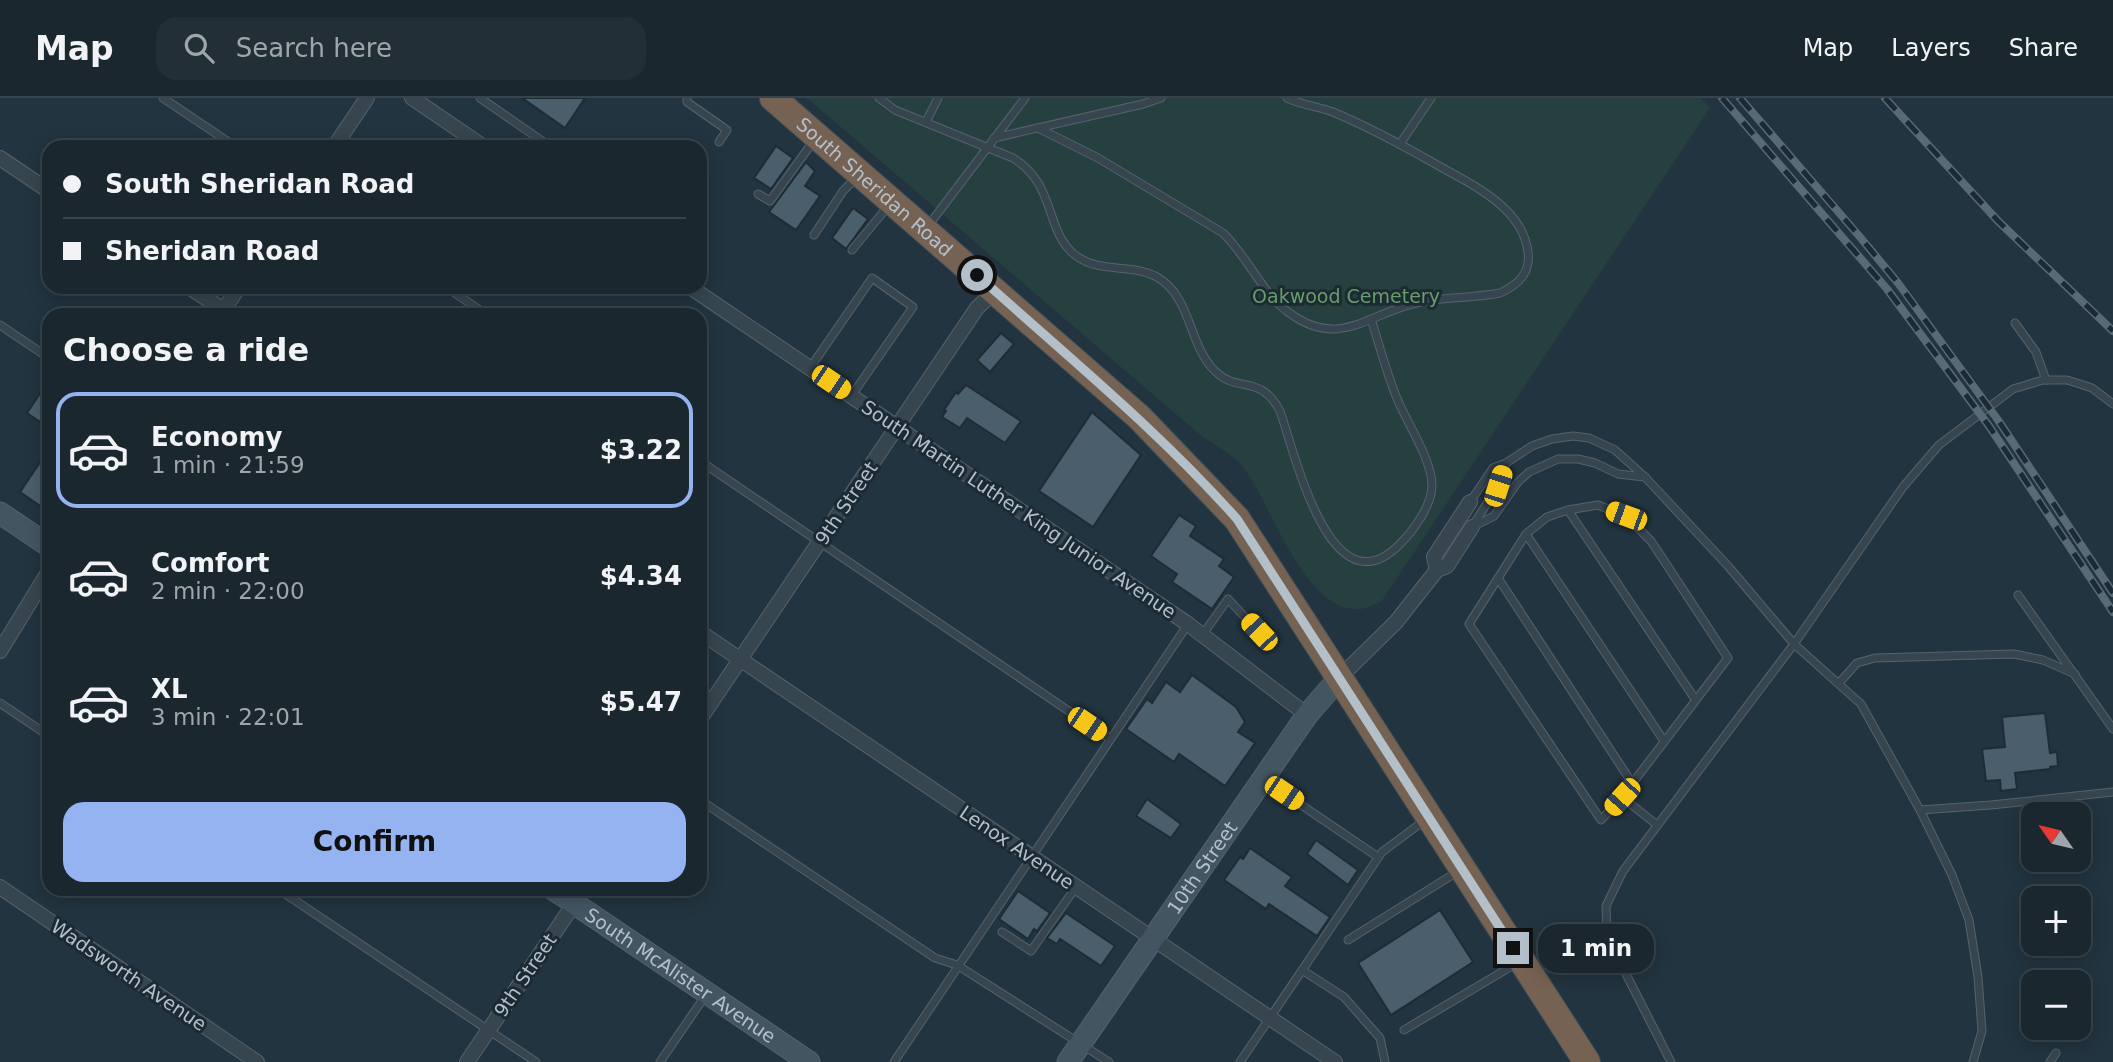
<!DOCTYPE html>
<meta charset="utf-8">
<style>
:root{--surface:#1a272f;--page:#232f37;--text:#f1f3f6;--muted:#9fa5aa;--line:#38444b;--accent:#95b2f1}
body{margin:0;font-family:"DejaVu Sans",sans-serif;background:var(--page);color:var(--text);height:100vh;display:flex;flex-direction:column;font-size:26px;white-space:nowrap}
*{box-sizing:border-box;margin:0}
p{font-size:23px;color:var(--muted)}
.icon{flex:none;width:38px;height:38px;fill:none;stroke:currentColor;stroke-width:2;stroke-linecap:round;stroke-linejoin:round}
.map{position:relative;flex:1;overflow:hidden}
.panel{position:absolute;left:42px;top:210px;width:665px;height:588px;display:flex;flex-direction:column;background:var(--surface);border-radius:21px;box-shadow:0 4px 18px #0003,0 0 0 2px var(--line)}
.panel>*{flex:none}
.hud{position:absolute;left:42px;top:42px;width:665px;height:154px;border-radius:21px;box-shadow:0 4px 18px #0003,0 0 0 2px var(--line);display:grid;align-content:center;height:154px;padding:0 21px;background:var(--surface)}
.needle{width:46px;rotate:304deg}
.controls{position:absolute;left:2021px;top:704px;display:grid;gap:14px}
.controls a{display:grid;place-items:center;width:70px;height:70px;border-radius:14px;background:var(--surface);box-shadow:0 4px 18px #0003,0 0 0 2px var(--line);font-size:35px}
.end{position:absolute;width:32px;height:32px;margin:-16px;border:9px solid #b3c0ca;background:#111;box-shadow:0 0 0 4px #111}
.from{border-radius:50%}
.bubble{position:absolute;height:49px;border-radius:21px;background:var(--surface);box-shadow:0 4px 18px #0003,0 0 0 2px var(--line);font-size:23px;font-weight:700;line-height:49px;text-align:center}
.car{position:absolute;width:21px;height:42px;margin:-21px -10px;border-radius:9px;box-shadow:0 0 5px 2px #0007;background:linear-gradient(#f5c518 24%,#345 0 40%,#f5c518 0 76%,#345 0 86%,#f5c518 0)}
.hud b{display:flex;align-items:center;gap:24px;height:66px;font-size:26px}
.hud b+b{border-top:2px solid var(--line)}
.hud i{width:18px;height:18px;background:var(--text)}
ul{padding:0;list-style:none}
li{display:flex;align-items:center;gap:21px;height:116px;margin:0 14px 10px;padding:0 7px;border:4px solid transparent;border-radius:21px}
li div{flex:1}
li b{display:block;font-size:26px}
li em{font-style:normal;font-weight:700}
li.active{border-color:var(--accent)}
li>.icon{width:63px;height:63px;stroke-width:1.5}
h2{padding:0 21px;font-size:32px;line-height:84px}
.cta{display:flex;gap:14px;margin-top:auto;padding:14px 21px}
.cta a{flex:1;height:80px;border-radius:21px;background:var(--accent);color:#111;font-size:28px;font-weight:700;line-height:80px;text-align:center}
header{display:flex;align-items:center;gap:42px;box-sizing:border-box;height:98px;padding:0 35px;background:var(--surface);border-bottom:2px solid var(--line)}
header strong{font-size:33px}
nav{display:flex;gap:38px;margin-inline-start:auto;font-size:24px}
.search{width:490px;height:63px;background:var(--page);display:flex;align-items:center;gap:18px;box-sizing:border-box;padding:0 24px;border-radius:21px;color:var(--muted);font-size:26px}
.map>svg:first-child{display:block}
</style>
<header>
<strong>Map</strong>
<div class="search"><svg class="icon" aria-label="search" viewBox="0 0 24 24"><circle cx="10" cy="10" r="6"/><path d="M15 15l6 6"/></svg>Search here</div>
<nav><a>Map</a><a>Layers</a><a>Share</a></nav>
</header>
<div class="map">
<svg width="2113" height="964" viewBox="0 0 2113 964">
<rect width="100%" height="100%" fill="#22343f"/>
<!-- green -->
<path fill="#25403f" d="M807,0H1701L1710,10L1381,504C1375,506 1368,510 1361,511C1304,517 1271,404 1243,369C1234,357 1216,348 1204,340Z"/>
<!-- building -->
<g fill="#4b5e6b" stroke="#1e2c36" stroke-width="2">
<path d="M522,0H585L565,30Z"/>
<path d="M776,48L793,60L771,91L754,80Z"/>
<path d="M806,64L815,73L805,88L820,98L796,132L769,114Z"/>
<path d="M853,110L868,121L846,151L832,140Z"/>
<path d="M1001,235L1014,246L990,274L977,262Z"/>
<path d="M49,282V330L27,315Z"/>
<path d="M966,287L1021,323L1005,345L967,320L960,330L942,319L946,313L944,312L956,294L958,296Z"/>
<path d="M1092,314L1141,357L1093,429L1039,393Z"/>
<path d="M49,351V414L20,394Z"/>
<path d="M1179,417L1196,428L1190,438L1224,461L1219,468L1234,479L1212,511L1172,484L1177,476L1151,458Z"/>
<path d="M1192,577L1236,609L1245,624L1238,634L1255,645L1225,688L1179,656L1174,664L1126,631L1147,601L1152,605L1166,584L1180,594Z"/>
<path d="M2045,615L2050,655L2057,654L2058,668L2050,669V671L2015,675L2017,691L2001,693L2000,682L1986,683L1982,651L2005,649L2002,619Z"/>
<path d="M1147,701L1181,726L1171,740L1136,718Z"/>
<path d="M1316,742L1358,772L1348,787L1307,756Z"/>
<path d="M1250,750L1292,779L1285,788L1330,819L1317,838L1269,806L1266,811L1224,782L1240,759L1243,761Z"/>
<path d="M1018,793L1050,815L1037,833L1034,831L1028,841L999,821Z"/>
<path d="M1440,812L1473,864L1391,917L1358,865Z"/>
<path d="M1066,815L1115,848L1101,868L1060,841L1057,846L1047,840Z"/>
</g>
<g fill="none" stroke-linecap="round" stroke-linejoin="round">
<!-- lane casing -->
<g stroke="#55636d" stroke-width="9">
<g id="lane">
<path d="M163,0L236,49"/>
<path d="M480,0L545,45L542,49"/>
<path d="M687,0V4L727,32L719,44"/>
<path d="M879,0L895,12L1013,60C1057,87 1044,132 1075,157C1099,176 1131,165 1157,179C1192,199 1188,247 1215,273C1238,296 1260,275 1280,313C1295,355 1330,515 1399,447C1413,433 1432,408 1432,387C1431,359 1406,324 1396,298C1386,273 1379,246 1371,221"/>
<path d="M926,24L938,0"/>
<path d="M1038,30L1098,60L1223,135C1247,158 1263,196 1288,214C1340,253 1369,214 1420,204C1446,199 1473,200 1500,195C1518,187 1531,175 1528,154C1526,138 1518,124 1506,112C1487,93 1462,81 1439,68C1404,48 1369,29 1333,14C1317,8 1301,7 1287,0"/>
<path d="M994,40L1143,6L1161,0"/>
<path d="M1400,46L1431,0"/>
<path d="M758,96L770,103L815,41"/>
<path d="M928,128L1025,0"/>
<path d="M814,137L843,93L857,79"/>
<path d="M852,152L889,107"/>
<path d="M446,189L487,217"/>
<path d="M2015,225L2036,254L2046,282"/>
<path d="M0,227L49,260"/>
<path d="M810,270L872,180L913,209L852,297"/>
<path d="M700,363L1110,641"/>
<path d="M1470,404L1493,370L1506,365L1532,348L1552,341L1573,338L1589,340L1615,352L1645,379L1728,468L1794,546L1861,606L1920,712L1952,777L1969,822L1978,879L1982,933L1973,964"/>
<path d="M1568,412L1695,601"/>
<path d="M1472,429L1494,418L1518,384L1529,374L1558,361H1578L1595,365L1618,376L1645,379"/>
<path d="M1472,429L1498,388L1506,365"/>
<path d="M1526,436L1664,643"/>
<path d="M1498,480L1632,685"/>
<path d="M2018,497L2113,631"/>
<path d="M1203,536L1228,501L1259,534"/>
<path d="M1839,585L1857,565L1875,560L2014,556L2043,562L2075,576"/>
<path d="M0,605L49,638"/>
<path d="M1266,683L1378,759"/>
<path d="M1622,699L1728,560L1651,443L1626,418L1598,407L1568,412L1547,419L1526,436L1469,526L1601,722L1622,699L1657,727"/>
<path d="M700,702L935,860L957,867L1109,964"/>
<path d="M1920,712L1991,707L2113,694"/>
<path d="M278,791L536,964"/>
<path d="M1002,834L1031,853L1076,789"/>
<path d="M1348,842L1457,774"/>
<path d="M1302,872L1344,899L1380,940L1385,964"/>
<path d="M1404,932L1517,865"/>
<path d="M660,964L705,898"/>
<path d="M894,964L1188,526"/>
<path d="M1240,964L1382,754L1425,722"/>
<path d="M1671,964L1607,839L1606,808L1623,773L1794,546L1903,389L1939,347L2013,291L2043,282H2067L2080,286L2092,290L2113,306"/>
<path d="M2050,964L2056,955"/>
</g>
</g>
<!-- street casing -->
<g stroke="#55636d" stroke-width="16">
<g id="street">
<path d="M412,0L484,49"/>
<path d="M334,49L367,0"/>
<path d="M0,60L49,93"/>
<path d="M189,189L231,217"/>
<path d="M690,189L1188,526L1307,617"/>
<path d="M220,217L239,189"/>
<path d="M1437,472L1434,459L1470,404"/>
<path d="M700,534L1335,964"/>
<path d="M0,553L49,473"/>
<path d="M1340,579L1396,524L1437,472L1447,468L1472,429"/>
<path d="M700,621L977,210L995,193"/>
<path d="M0,789L257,964"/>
<path d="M467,964L584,791"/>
</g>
</g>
<!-- secondary casing -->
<g stroke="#55636d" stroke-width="23">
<g id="secondary">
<path d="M0,415L49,448"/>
<path id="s1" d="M553,791L809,964"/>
<path id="s2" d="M1068,964L1307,617L1340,579"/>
</g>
</g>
<!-- highway casing -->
<g stroke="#42505a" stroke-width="28">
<g id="highway">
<path id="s3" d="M773,0L1139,319L1237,421L1587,964"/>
</g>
</g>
<!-- lane -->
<use href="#lane" stroke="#37454f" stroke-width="7"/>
<!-- street -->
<use href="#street" stroke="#37454f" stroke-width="14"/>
<!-- secondary -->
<use href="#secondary" stroke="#445562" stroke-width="21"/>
<!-- highway -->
<use href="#highway" stroke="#766253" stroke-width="26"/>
<!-- rail casing -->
<g stroke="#586a76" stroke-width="8">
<g id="rail">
<path d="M1722,0L1887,191L1989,328L2113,514"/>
<path d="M1740,0L1860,139L1898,185L1998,322L2113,495"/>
<path d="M1885,0L1998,123L2113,233"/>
</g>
</g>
<!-- rail -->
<use href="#rail" stroke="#1c2a34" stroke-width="5" stroke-dasharray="16" stroke-linecap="butt"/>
</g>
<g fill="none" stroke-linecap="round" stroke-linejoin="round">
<!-- route -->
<path stroke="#b3c0ca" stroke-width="9" d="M977,177C1066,257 1157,331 1237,421L1513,850"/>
</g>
<g text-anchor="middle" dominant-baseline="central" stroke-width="6" stroke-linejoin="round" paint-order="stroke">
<!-- street labels -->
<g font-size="19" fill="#b3c0ca" stroke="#1c2a34">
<text stroke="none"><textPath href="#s3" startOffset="135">South Sheridan Road</textPath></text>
<text transform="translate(846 405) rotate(-56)">9th Street</text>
<text transform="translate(1019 411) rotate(34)">South Martin Luther King Junior Avenue</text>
<text transform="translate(1017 749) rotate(34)">Lenox Avenue</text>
<text stroke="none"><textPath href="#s2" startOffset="236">10th Street</textPath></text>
<text transform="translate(129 877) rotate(34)">Wadsworth Avenue</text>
<text transform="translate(525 877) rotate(-56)">9th Street</text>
<text stroke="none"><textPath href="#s1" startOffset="154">South McAlister Avenue</textPath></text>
</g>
<!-- park labels -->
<g font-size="19" fill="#689d6b" stroke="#1c2a34">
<text x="1346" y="198">Oakwood Cemetery</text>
</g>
</g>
</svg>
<div class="controls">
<a><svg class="needle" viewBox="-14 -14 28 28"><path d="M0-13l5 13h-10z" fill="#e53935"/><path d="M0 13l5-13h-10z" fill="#9fa5aa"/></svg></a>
<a>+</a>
<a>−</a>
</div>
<i class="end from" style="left:977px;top:177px"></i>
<i class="end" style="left:1513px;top:850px"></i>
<div class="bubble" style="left:1538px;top:826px;width:116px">1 min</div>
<i class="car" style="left:831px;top:284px;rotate:124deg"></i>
<i class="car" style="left:1498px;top:388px;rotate:18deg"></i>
<i class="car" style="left:1626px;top:418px;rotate:290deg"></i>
<i class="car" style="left:1259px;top:534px;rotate:317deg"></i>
<i class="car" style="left:1087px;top:626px;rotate:124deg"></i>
<i class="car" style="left:1284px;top:695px;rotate:124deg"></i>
<i class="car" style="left:1622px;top:699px;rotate:222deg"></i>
<div class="hud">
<b><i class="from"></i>South Sheridan Road</b>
<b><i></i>Sheridan Road</b>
</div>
<section class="panel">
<h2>Choose a ride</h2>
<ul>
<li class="active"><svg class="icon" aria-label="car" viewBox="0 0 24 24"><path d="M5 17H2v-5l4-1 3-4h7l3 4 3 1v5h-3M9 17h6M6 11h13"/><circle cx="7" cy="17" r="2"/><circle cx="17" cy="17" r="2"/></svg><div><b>Economy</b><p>1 min · 21:59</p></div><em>$3.22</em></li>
<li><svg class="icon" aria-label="car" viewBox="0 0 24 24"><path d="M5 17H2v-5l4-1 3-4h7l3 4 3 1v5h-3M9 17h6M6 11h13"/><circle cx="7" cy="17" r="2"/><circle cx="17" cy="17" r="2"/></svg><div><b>Comfort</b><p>2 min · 22:00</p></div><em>$4.34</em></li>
<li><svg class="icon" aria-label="car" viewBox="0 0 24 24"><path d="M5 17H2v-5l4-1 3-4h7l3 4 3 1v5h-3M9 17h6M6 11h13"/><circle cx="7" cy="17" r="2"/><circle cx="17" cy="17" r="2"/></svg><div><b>XL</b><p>3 min · 22:01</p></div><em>$5.47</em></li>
</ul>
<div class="cta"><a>Confirm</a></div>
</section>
</div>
